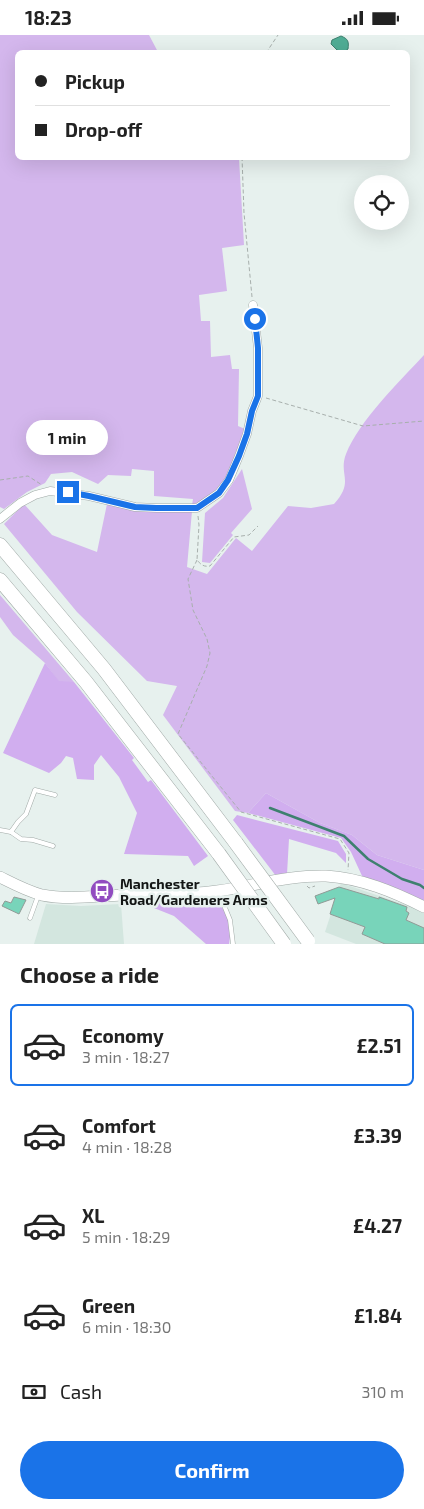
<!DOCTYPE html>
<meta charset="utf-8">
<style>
:root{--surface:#fff;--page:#f6f6f6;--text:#222;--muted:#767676;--line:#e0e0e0;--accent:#1a73e8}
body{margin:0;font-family:"Exo 2",sans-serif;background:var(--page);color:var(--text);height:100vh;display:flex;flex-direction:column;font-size:19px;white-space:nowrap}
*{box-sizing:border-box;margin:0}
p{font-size:16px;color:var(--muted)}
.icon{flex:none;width:28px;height:28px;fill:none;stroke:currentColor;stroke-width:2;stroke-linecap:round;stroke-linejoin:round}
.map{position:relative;height:909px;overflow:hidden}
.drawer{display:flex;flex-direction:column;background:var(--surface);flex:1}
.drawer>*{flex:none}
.banner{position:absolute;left:15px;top:15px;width:395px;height:110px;border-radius:8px;box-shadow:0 5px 20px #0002;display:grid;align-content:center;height:110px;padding:0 20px;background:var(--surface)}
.controls{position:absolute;left:354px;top:140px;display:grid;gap:10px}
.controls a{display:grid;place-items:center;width:55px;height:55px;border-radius:50%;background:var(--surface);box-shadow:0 5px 20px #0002;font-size:25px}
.end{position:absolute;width:22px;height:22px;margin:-11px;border:6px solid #1a73e8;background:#fff;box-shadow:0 0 0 2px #fff}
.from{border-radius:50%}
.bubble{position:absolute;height:35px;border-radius:18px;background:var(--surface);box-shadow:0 5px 20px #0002;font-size:16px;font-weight:700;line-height:35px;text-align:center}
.banner b{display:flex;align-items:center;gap:18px;height:48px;font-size:19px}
.banner b+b{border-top:1px solid var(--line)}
.banner i{width:12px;height:12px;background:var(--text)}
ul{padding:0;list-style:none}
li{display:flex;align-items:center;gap:15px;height:82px;margin:0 10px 8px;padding:0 10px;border:2px solid transparent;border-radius:8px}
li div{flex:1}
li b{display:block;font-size:19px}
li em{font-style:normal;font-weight:700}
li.on{border-color:var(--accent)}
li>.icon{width:45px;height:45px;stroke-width:1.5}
h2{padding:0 20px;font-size:22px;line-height:60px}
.pay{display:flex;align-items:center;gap:12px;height:55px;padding:0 20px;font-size:19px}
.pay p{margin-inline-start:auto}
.button{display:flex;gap:10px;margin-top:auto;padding:10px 20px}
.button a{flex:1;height:58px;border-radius:30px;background:var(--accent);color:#fff;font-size:20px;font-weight:700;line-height:58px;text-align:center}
.status{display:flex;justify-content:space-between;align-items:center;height:35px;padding:0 25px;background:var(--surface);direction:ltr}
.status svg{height:14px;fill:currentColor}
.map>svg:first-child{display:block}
</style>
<div class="status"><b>18:23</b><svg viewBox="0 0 49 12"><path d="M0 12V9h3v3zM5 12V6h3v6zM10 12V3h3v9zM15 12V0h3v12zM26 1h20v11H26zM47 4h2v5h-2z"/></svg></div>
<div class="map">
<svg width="424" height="909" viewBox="0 0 424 909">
<rect width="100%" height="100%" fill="#e7f1ee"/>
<!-- built -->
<g fill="#d3e6df">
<path d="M341,848L424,876V909H356L325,897Z"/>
<path d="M46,869L81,871L121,869L124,909H34Z"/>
</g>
<!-- green -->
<g fill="#d4b7ed">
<path d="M0,0H149L158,17L18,18V122L239,123L244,210L222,213L227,256L199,260L201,286H210L211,322L230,320L232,334H239L238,391L245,394C239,409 229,441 219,453C212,461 201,466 192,470L193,464L154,461V436L132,434L131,441L108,440L98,449L72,437L51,439L45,448L27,457L4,474L0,472Z"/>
<path d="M424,320V835L377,820L352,800L320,788L266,758L248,778L235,776L163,680L177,651L147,646L77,577L4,489L24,469L52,500L97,517L107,469L133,474L192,476L187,532L207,539L236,503L252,516L288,471L311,473L334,469C355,446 338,440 346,419C359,386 399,347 424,320Z"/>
<path d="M242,434L252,474L231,498L233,500L210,528L202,527L205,478L223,463Z"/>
<path d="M0,560L74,647H59L45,628L13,600L0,582Z"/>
</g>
<!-- forest -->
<g fill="#d1aeef">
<path d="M45,628L59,646L74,647L134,723L132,725L148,747L151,745L208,821L194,831L188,821L124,819L137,778L119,742L101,720L94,730V745L77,744L73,723L66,721L61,728L49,738L3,718Z"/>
<path d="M266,758L320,788L352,800L377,820L424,835V866L363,843L351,817L341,803L248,778Z"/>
<path d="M237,780L338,806L346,819V828L336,818L289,804L287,839L276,841L233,785Z"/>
<path d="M211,866C229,872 233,891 229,909H206L174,881L139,867Z"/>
</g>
<!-- water -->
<path fill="#50ad95" stroke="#3e806f" d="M341,1C348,4 349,6 348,14L344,17L337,15L331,9L332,5Z"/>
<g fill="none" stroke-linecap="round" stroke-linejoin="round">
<!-- stream -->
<path stroke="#3e806f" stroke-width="2.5" d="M270,773L344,801L368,824L402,844L420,850L424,853"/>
</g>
<!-- building -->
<g fill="#78d4ba" stroke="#909a96">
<path d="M339,852L379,864V862L407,872L406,876L409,878L406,885L424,893V909H385L362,899L365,892L330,879L335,863L318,869L315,861Z"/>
<path d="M14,862L26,865L19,879L2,871L5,866L11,868Z"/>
</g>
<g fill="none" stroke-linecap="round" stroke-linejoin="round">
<!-- lane casing -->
<g stroke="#a1aaa7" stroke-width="5">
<g id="lane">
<path d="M0,795L11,797L18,787L26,779L35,755L55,760"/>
<path d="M11,797L21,804L33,805L53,811"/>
<path d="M219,858L230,885L233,909"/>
<path d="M30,883L38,861"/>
</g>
</g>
<!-- street casing -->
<g stroke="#a1aaa7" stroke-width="9">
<path id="street" d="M0,484L20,468L35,460L50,456L89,461L135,472L157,473H197L219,458L229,445L239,421L247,399L252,376L258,361V313L253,270"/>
</g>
<!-- primary casing -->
<g stroke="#a1aaa7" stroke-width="12">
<path id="primary" d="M0,842C14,849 27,856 42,860C67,865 96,861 122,860C153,859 186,861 217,856C254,851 289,840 326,841C361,843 394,857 424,872"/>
</g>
<!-- highway casing -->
<g stroke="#a1aaa7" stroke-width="15">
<g id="highway">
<path d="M0,510L104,634L236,808"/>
<path d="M0,545L86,647L219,819"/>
</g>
</g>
<!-- path -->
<g stroke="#a7afac" stroke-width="1" stroke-dasharray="4 2.5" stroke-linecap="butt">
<path d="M266,18L278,0"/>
<path d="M242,122L244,178L252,262"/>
<path d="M266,363L363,391L424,386"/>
<path d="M0,445L28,441L42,450"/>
<path d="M198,481L199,490L197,525C201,530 204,532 210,531L234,502L249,500L258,491"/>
<path d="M197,525L188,544L193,575L207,604L210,618L207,631L178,699L241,777L340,804L349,818L348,835"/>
<path d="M307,851L309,853L315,851"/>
</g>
<!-- lane -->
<use href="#lane" stroke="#fff" stroke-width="4"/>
<!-- street -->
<use href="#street" stroke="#fff" stroke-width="8"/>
<!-- primary -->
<use href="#primary" stroke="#fff" stroke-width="11"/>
<!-- highway -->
<use href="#highway" stroke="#fff" stroke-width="14"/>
<!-- highway-bridge casing -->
<g stroke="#a1aaa7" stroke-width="15" stroke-linecap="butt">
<g id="highway-bridge">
<path d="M236,808L308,906"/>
<path d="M219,819L284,909"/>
</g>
</g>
<!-- highway-bridge -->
<use href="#highway-bridge" stroke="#fff" stroke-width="14"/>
</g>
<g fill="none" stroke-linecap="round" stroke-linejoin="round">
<!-- route -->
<path stroke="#1a73e8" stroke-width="6" d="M68,457L89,461L135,472L156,473H197L219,458L228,445L239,421L247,399L252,376L258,361V313L255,284"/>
</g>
<!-- icons -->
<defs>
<g id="bus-disc" transform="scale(1.25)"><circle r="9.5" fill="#914cc0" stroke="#e7f1ee"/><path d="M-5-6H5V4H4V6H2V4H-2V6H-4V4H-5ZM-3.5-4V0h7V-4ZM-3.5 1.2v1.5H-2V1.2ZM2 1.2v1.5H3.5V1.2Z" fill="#fff"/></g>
</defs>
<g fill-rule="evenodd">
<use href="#bus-disc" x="102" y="856"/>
</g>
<g text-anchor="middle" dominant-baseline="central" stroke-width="5" stroke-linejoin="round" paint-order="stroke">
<!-- poi labels -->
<g font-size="14" font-weight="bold" fill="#131615" stroke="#e7f1ee" text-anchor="start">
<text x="120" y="848">Manchester<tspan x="120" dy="16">Road/Gardeners Arms</tspan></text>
</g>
</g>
</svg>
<div class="controls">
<a><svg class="icon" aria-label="locate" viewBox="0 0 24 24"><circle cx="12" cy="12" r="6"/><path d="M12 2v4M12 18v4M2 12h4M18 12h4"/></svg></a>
</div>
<i class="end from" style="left:255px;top:284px"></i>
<i class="end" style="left:68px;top:457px"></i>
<div class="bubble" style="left:26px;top:385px;width:82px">1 min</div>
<div class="banner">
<b><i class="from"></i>Pickup</b>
<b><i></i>Drop-off</b>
</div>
</div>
<section class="drawer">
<h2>Choose a ride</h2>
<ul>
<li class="on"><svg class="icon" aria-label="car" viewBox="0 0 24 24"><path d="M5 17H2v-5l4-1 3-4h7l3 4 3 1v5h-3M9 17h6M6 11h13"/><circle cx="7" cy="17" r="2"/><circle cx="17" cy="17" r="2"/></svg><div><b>Economy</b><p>3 min · 18:27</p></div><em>£2.51</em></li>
<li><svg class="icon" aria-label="car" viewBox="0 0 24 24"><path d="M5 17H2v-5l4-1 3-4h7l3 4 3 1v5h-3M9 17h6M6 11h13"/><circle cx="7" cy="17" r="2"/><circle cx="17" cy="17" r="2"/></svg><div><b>Comfort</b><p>4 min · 18:28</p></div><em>£3.39</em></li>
<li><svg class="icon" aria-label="car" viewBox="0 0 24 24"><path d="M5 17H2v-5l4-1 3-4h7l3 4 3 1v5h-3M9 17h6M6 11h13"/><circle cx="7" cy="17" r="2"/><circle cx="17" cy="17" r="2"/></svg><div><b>XL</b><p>5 min · 18:29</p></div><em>£4.27</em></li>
<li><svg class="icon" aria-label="car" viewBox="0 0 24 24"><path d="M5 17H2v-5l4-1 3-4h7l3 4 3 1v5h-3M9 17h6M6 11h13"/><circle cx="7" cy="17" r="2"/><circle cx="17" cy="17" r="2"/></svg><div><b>Green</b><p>6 min · 18:30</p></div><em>£1.84</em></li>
</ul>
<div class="pay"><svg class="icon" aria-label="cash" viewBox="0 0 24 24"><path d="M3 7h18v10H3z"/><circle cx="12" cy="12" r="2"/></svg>Cash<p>310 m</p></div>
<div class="button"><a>Confirm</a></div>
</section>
